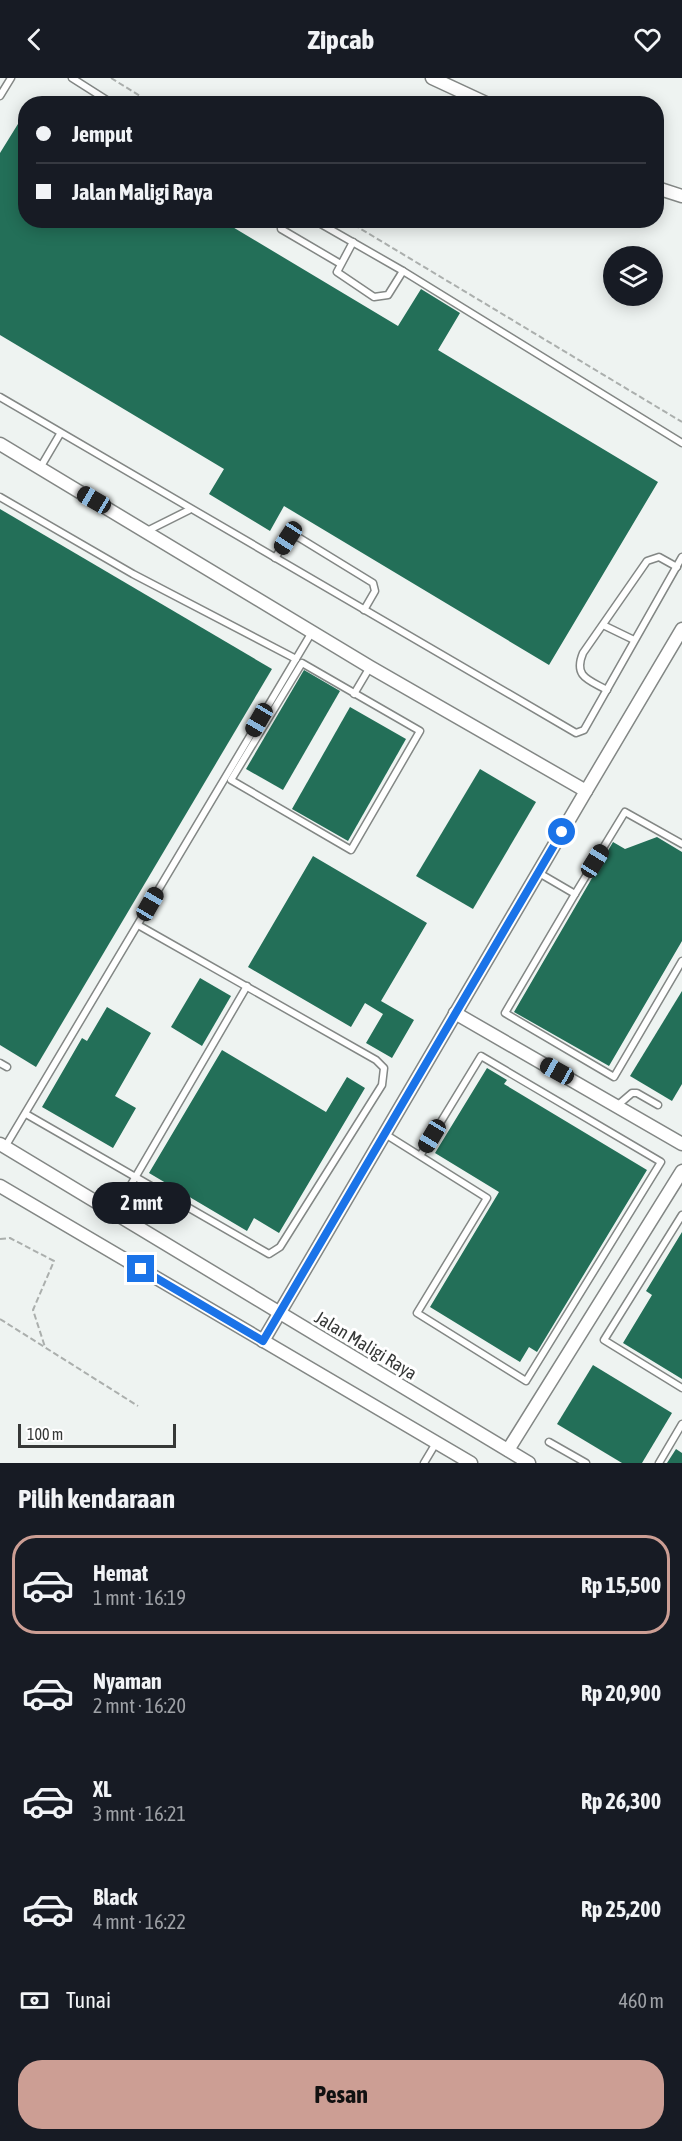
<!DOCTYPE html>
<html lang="id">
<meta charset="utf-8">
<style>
:root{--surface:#171b24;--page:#242831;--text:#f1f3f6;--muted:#9ea1a6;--line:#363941;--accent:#cc9e94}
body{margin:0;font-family:"Asap Condensed",sans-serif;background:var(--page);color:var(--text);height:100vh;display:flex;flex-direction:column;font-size:22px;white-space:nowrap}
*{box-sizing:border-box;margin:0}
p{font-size:20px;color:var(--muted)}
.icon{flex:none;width:33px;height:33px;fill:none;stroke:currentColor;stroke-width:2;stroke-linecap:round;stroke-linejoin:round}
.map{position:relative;height:1385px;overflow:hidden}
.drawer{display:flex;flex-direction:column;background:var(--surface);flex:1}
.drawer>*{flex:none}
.top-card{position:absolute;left:18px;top:18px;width:646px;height:132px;border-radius:24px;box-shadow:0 3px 15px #0003;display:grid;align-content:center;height:132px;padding:0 18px;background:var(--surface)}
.tools{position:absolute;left:603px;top:168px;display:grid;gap:12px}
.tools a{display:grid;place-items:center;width:60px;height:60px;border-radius:50%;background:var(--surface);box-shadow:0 3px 15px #0003;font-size:30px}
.scale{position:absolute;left:18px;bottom:15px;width:158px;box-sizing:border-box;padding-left:6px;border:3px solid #363837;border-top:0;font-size:16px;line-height:21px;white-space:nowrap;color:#363837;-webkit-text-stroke:4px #fff;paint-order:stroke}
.end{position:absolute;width:27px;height:27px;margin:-14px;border:8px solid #1a73e8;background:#fff;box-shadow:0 0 0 3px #fff}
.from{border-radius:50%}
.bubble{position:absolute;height:42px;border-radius:21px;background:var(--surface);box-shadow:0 3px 15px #0003;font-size:20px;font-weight:700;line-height:42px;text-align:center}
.car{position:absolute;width:18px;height:36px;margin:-18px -9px;border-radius:8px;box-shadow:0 0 4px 2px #0007;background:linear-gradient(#222 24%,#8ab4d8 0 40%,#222 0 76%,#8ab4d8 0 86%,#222 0)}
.top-card b{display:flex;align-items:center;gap:21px;height:57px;font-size:22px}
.top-card b+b{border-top:2px solid var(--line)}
.top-card i{width:15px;height:15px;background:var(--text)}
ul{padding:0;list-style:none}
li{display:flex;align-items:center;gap:18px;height:99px;margin:0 12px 9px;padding:0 6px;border:3px solid transparent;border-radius:24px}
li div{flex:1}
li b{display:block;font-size:22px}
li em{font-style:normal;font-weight:700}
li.on{border-color:var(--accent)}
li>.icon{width:54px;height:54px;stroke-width:1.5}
h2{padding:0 18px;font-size:27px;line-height:72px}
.pay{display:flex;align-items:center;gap:15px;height:66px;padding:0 18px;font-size:22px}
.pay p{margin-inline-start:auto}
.button{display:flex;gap:12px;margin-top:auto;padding:12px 18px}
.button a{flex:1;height:69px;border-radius:24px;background:var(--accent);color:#111;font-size:24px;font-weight:700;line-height:69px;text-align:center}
header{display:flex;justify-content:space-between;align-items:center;height:78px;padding:0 18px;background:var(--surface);font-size:27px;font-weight:700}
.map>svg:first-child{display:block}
</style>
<header><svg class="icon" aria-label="back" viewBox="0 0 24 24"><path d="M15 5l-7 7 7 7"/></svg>Zipcab<svg class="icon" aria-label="heart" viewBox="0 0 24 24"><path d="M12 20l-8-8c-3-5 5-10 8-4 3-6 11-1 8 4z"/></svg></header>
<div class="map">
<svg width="682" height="1385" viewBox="0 0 682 1385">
<rect width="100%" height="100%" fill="#eef3f1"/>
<!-- building -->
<g fill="#236f58">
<path d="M26,33V142H221L398,248L421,211L460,235L438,272L658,404L549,587L284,428L270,453L209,416L224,391L0,257V75Z"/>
<path d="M0,431L272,591L36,989L0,967Z"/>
<path d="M304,592L340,613L283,712L246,691Z"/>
<path d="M350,629L406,661L348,763L292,731Z"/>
<path d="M480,691L536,724L473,831L416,798Z"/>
<path d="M657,759L682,774V863L609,988L514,934L613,764L625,771Z"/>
<path d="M313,778L427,845L381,923L414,942L392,980L366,965L383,936L365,925L351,949L248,889Z"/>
<path d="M200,900L231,918L202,968L171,949Z"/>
<path d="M682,913V1006L672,1023L630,998Z"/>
<path d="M107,929L151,955L115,1018L136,1030L113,1070L42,1029L82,960L87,963Z"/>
<path d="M222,972L326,1034L347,999L365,1010L279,1155L254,1140L247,1153L149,1095Z"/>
<path d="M487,990L507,1002L504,1006L647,1092L537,1274L529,1269L520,1284L430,1229L499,1114L435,1075Z"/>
<path d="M682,1154V1301L623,1265L652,1217L646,1213Z"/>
<path d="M593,1287L672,1335L642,1385H622L557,1346Z"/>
<path d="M676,1371L682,1375V1385H667Z"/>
</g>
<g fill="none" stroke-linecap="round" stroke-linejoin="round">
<!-- service casing -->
<g stroke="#838785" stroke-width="9">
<g id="service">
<path d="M72,0L113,26"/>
<path d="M0,18L11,0"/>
<path d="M281,142V151L339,185"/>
<path d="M314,142L403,193L682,365"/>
<path d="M353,164L337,194L374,219L388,217L403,193"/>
<path d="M0,319L576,655L584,652L682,479"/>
<path d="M40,390L60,356"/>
<path d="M0,419L133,496L296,581"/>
<path d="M147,453L189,432"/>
<path d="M275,480L288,460L298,459L373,505L375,513L364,532"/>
<path d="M603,547L634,562"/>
<path d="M302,585L420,653L351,772L231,702Z"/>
<path d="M607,612C589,602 573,599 583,575L647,483L659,479L677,489"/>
<path d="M354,616L370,589"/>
<path d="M539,795L575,816L505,935L614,999L682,883"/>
<path d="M575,816L625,734L682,766"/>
<path d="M0,985L7,989"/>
<path d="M618,1027L632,1015H637L658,1027"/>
<path d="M26,1036L269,1176L280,1169L382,1007L384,990L376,982L138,847"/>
<path d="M385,1056L487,1120L417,1235L526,1303L661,1084L481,978L420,1078"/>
<path d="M5,1069L312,554"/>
<path d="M115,1134L247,908"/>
<path d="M682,1137L604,1262L682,1310"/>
<path d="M549,1364L586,1385"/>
<path d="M424,1385L436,1365"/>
<path d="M659,1385L682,1346"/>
</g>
</g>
<!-- minor casing -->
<g stroke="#838785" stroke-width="15">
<g id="minor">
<path d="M432,0L488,26"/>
<path d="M493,26H518"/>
<path d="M657,110L682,118"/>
<path d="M0,366L370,589L586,713L263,1263"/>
<path d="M586,713L682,551"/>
<path d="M455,935L682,1066"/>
<path d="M0,1066L529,1385"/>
<path d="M0,1108L471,1385"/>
<path d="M508,1372L682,1093"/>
</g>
</g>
<!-- path -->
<g stroke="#abafad" stroke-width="2" stroke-dasharray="6 3" stroke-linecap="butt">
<path d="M111,0L153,26"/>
<path d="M346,142L682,344"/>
<path d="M0,1161L10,1160L54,1183L33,1232L45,1269"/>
<path d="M0,1241L138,1328"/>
</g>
<!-- service -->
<use href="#service" stroke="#fff" stroke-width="6"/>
<!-- minor -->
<use href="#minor" stroke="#fff" stroke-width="12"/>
</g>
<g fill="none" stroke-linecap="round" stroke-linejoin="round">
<!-- route -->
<path stroke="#1a73e8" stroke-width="8" d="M141,1191L263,1263L562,754"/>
</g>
<g text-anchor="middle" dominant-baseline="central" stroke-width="6" stroke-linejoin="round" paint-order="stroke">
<!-- street labels -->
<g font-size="18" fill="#363837" stroke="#fff">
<text transform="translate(366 1267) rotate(31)">Jalan Maligi Raya</text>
</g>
</g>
</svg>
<div class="tools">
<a><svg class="icon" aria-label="layers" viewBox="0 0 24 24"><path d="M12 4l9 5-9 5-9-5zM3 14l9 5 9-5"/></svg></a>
</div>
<div class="scale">100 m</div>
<i class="end from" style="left:562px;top:754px"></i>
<i class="end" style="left:141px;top:1191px"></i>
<div class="bubble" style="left:92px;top:1104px;width:99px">2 mnt</div>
<i class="car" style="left:94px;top:422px;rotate:300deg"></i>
<i class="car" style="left:288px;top:460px;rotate:213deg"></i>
<i class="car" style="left:259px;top:642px;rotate:210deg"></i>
<i class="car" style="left:595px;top:783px;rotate:32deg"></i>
<i class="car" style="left:150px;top:826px;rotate:30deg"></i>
<i class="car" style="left:557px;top:993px;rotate:299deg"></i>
<i class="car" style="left:432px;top:1058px;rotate:211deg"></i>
<div class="top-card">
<b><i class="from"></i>Jemput</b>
<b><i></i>Jalan Maligi Raya</b>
</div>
</div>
<section class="drawer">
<h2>Pilih kendaraan</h2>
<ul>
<li class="on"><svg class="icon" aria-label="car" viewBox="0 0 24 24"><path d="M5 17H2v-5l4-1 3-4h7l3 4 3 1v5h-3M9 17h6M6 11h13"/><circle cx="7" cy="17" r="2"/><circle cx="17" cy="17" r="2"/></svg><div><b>Hemat</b><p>1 mnt · 16:19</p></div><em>Rp 15,500</em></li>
<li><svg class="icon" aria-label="car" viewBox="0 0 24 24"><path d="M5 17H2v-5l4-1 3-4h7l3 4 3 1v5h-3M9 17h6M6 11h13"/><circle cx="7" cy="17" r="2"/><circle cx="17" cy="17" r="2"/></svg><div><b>Nyaman</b><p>2 mnt · 16:20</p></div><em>Rp 20,900</em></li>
<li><svg class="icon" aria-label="car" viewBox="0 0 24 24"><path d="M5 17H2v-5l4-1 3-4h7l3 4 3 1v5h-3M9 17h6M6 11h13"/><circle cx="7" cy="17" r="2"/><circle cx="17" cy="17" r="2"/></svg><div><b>XL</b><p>3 mnt · 16:21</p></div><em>Rp 26,300</em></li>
<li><svg class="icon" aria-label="car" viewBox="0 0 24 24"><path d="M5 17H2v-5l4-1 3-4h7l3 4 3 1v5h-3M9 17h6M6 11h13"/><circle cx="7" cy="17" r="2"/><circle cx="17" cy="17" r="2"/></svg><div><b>Black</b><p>4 mnt · 16:22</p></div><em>Rp 25,200</em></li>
</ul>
<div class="pay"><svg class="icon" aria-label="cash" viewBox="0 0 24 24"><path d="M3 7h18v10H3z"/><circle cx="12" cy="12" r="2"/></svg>Tunai<p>460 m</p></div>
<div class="button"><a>Pesan</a></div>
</section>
